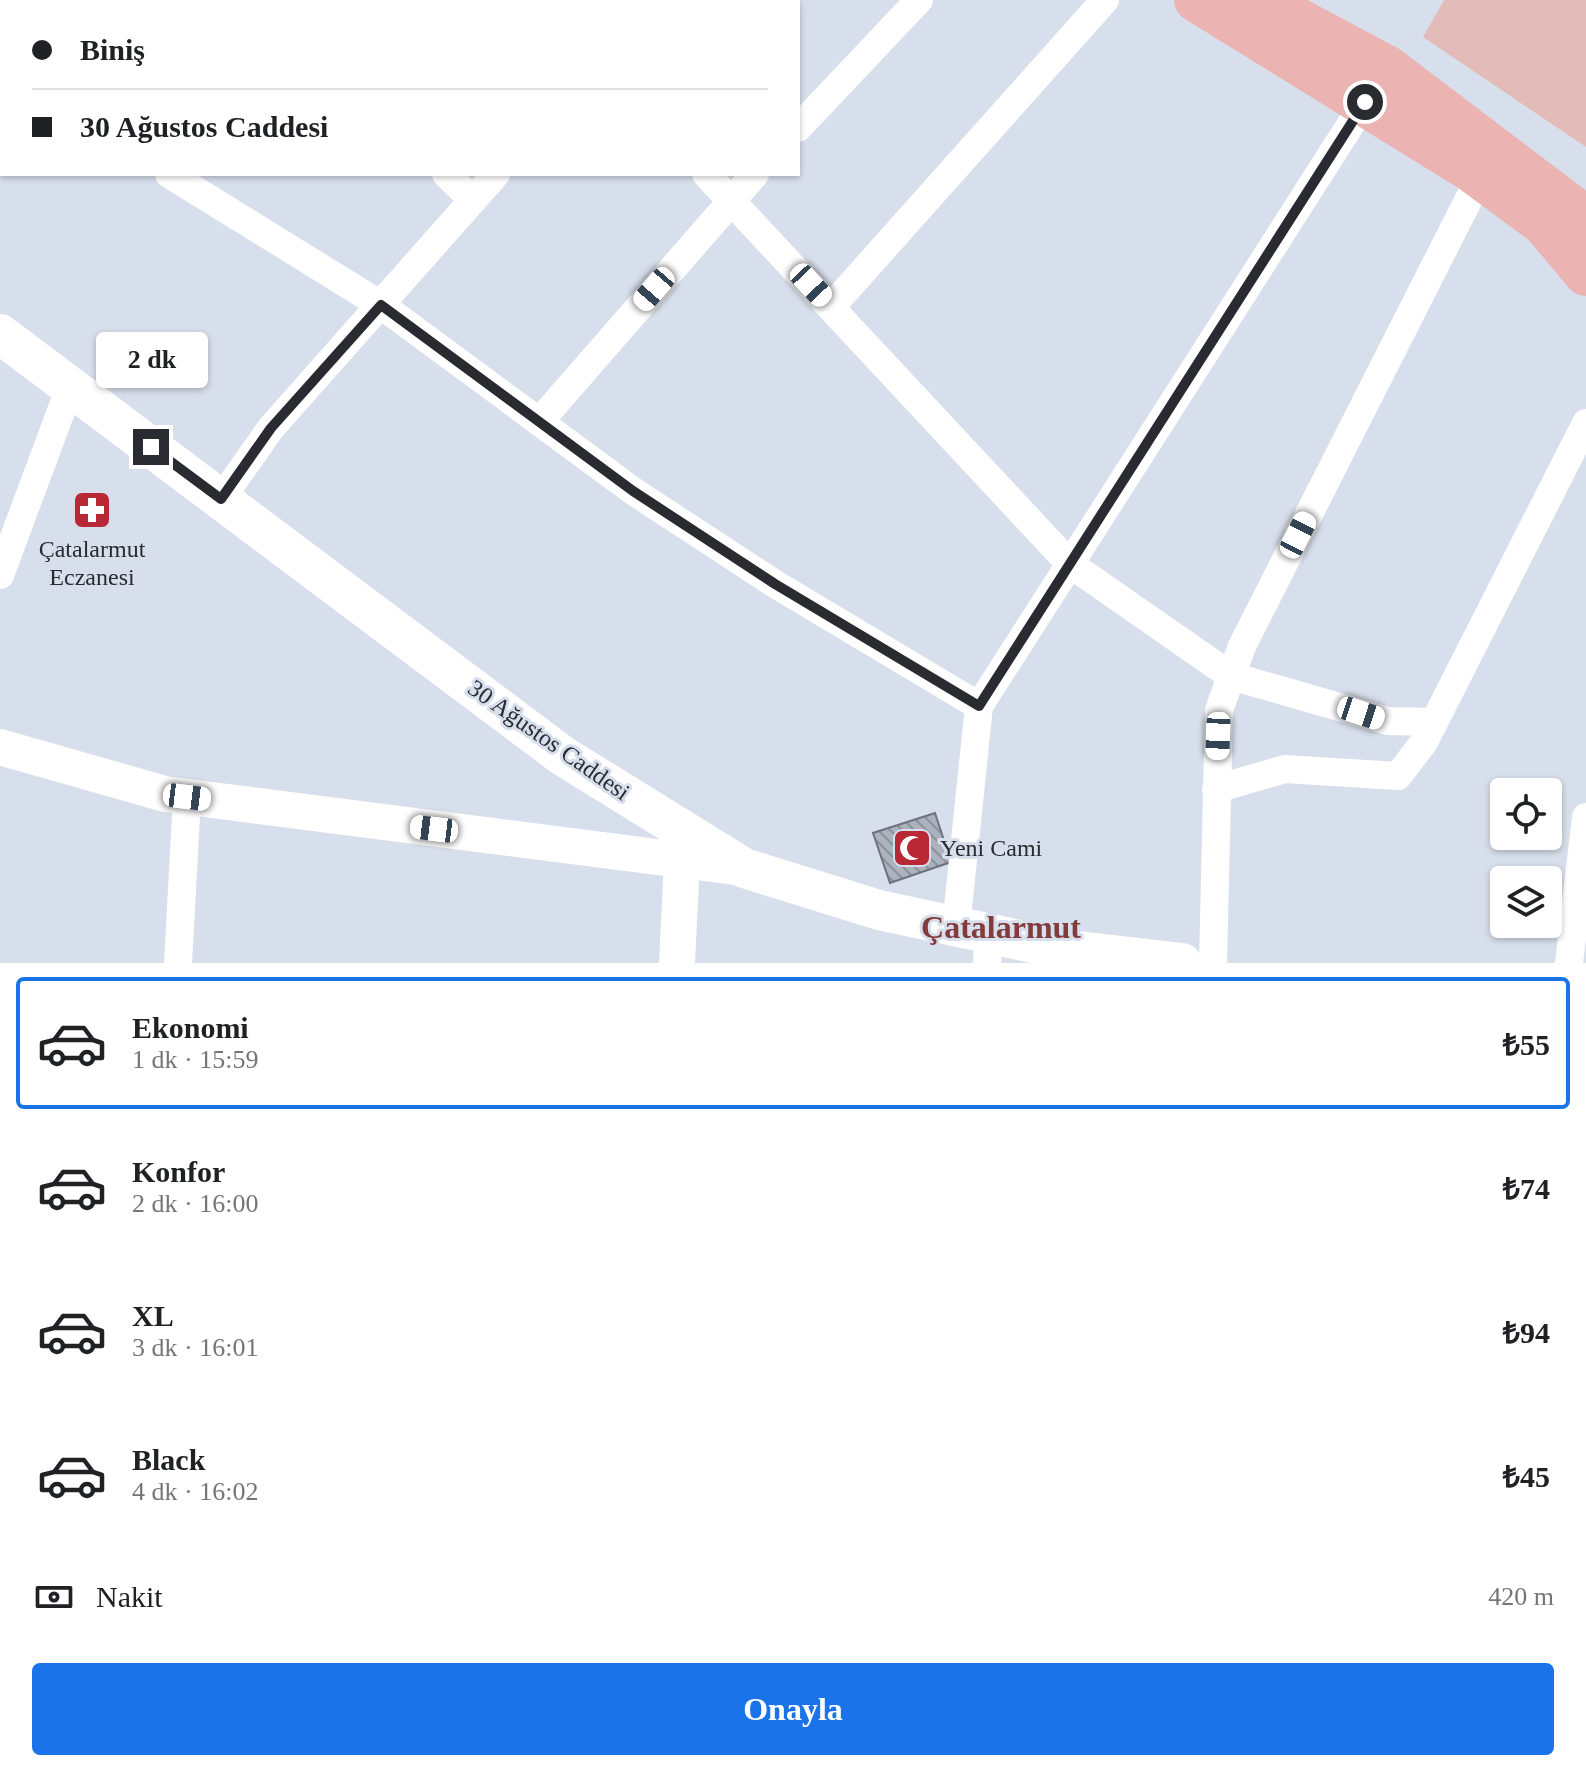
<!DOCTYPE html>
<html lang="tr">
<meta charset="utf-8">
<style>
:root{--surface:#fff;--page:#f6f6f6;--text:#202124;--muted:#757577;--line:#e0e0e0;--accent:#1a73e8}
body{margin:0;font-family:"Times New Roman",serif;background:var(--page);color:var(--text);height:100vh;display:flex;flex-direction:column;font-size:30px;white-space:nowrap}
*{box-sizing:border-box;margin:0}
p{font-size:26px;color:var(--muted)}
.icon{flex:none;width:44px;height:44px;fill:none;stroke:currentColor;stroke-width:2;stroke-linecap:round;stroke-linejoin:round}
.map{position:relative;height:963px;overflow:hidden}
.sheet{display:flex;flex-direction:column;background:var(--surface);flex:1}
.sheet>*{flex:none}
.hud{position:absolute;left:0px;top:0px;width:800px;height:176px;box-shadow:0 2px 6px #0004;display:grid;align-content:center;height:176px;padding:0 32px;background:var(--surface)}
.tools{position:absolute;left:1490px;top:778px;display:grid;gap:16px}
.tools a{display:grid;place-items:center;width:72px;height:72px;border-radius:8px;background:var(--surface);box-shadow:0 2px 6px #0004;font-size:40px}
.end{position:absolute;width:36px;height:36px;margin:-18px;border:10px solid #292b30;background:#fff;box-shadow:0 0 0 4px #fff}
.from{border-radius:50%}
.bubble{position:absolute;height:56px;border-radius:8px;background:var(--surface);box-shadow:0 2px 6px #0004;font-size:26px;font-weight:700;line-height:56px;text-align:center}
.car{position:absolute;width:24px;height:48px;margin:-24px -12px;border-radius:10px;box-shadow:0 0 6px 2px #0007;background:linear-gradient(#fff 24%,#345 0 40%,#fff 0 76%,#345 0 86%,#fff 0)}
.hud b{display:flex;align-items:center;gap:28px;height:76px;font-size:30px}
.hud b+b{border-top:2px solid var(--line)}
.hud i{width:20px;height:20px;background:var(--text)}
ul{padding:14px 0 0;list-style:none}
li{display:flex;align-items:center;gap:24px;height:132px;margin:0 16px 12px;padding:0 16px;border:4px solid transparent;border-radius:8px}
li div{flex:1}
li b{display:block;font-size:30px}
li em{font-style:normal;font-weight:700}
li.on{border-color:var(--accent)}
li>.icon{width:72px;height:72px;stroke-width:1.5}
.pay{display:flex;align-items:center;gap:20px;height:88px;padding:0 32px;font-size:30px}
.pay p{margin-inline-start:auto}
.button{display:flex;gap:16px;margin-top:auto;padding:16px 32px}
.button a{flex:1;height:92px;border-radius:8px;background:var(--accent);color:#fff;font-size:32px;font-weight:700;line-height:92px;text-align:center}
.map>svg:first-child{display:block}
</style>
<div class="map">
<svg width="1586" height="963" viewBox="0 0 1586 963">
<defs>
<pattern id="building-back-hatch" width="6" height="6" patternUnits="userSpaceOnUse" patternTransform="scale(2)"><rect width="6" height="6" fill="#acb3bf"/><path d="M-1 5l2 2M0 0l6 6M5-1l2 2" fill="none" stroke="#8c929c"/></pattern>
</defs>
<rect width="100%" height="100%" fill="#d8dfec"/>
<!-- green -->
<path fill="#e3bbb9" d="M1444,0H1586V147L1423,37Z"/>
<!-- building -->
<path fill="url(#building-back-hatch)" stroke="#6d737e" stroke-width="2" d="M935,813L951,862L890,883L873,833Z"/>
<g fill="none" stroke-linecap="round" stroke-linejoin="round">
<!-- minor -->
<g stroke="#fff" stroke-width="28">
<path d="M265,0L267,2"/>
<path d="M550,0L552,2"/>
<path d="M370,2L372,0"/>
<path d="M664,2L666,0"/>
<path d="M0,69L2,71"/>
<path d="M1365,102L1070,564L1231,676L1388,721L1434,722"/>
<path d="M798,128L919,0"/>
<path d="M169,174L381,305L633,491L775,584L979,706"/>
<path d="M446,174L473,200"/>
<path d="M706,174L1070,564L979,706L956,927"/>
<path d="M831,307L1105,0"/>
<path d="M539,422L755,174"/>
<path d="M221,499L271,428L496,174"/>
<path d="M0,575L70,387"/>
<path d="M1216,789L1285,769L1398,776L1424,742L1586,423"/>
<path d="M178,963L187,797"/>
<path d="M987,963L989,933"/>
<path d="M1213,963L1219,710L1242,646L1480,177"/>
<path d="M1569,963L1586,817"/>
</g>
<!-- tertiary -->
<g stroke="#fff" stroke-width="36">
<path d="M0,747L165,794L743,868"/>
<path d="M677,963L682,860"/>
</g>
<!-- secondary -->
<path stroke="#fff" stroke-width="40" d="M0,334L563,756L744,868L879,910L1061,949L1182,963"/>
<!-- primary -->
<g stroke="#ebb3b2" stroke-width="44">
<path d="M1196,0L1471,170L1544,224L1586,274"/>
<path d="M1261,0L1388,68L1586,218"/>
</g>
</g>
<g fill="none" stroke-linecap="round" stroke-linejoin="round">
<!-- route -->
<path stroke="#292b30" stroke-width="10" d="M151,447L221,499L271,428L381,305L633,491L775,584L979,706L1365,102"/>
</g>
<!-- icons -->
<defs>
<g id="pharmacy-square" transform="scale(2)"><rect x="-9" y="-9" width="18" height="18" rx="4" fill="#b92835" stroke="#d8dfec"/><path d="M-2-6h4v4h4v4h-4v4h-4v-4h-4v-4h4Z" fill="#fff"/></g>
<g id="mosque-square" transform="scale(2)"><rect x="-9" y="-9" width="18" height="18" rx="4" fill="#b92835" stroke="#d8dfec"/><path d="M3.5-4.9A6 6 0 1 0 3.5 4.9A5 5 0 1 1 3.5-4.9Z" fill="#fff"/></g>
</defs>
<g fill-rule="evenodd">
<use href="#pharmacy-square" x="92" y="510"/>
<use href="#mosque-square" x="912" y="848"/>
</g>
<g text-anchor="middle" dominant-baseline="central" stroke-width="6" stroke-linejoin="round" paint-order="stroke">
<!-- poi labels -->
<g font-size="24" fill="#292b30" stroke="#d8dfec">
<text x="92" y="549">Çatalarmut<tspan x="92" dy="28">Eczanesi</tspan></text>
<text x="940" y="848" text-anchor="start">Yeni Cami</text>
</g>
<!-- street labels -->
<g font-size="24" fill="#292b30" stroke="#d8dfec">
<text transform="translate(549 740) rotate(35)">30 Ağustos Caddesi</text>
</g>
<!-- district labels -->
<g font-size="32" font-weight="bold" fill="#833b3b" stroke="#d8dfec">
<text x="1001" y="927">Çatalarmut</text>
</g>
</g>
</svg>
<div class="tools">
<a><svg class="icon" aria-label="locate" viewBox="0 0 24 24"><circle cx="12" cy="12" r="6"/><path d="M12 2v4M12 18v4M2 12h4M18 12h4"/></svg></a>
<a><svg class="icon" aria-label="layers" viewBox="0 0 24 24"><path d="M12 4l9 5-9 5-9-5zM3 14l9 5 9-5"/></svg></a>
</div>
<i class="end from" style="left:1365px;top:102px"></i>
<i class="end" style="left:151px;top:447px"></i>
<div class="bubble" style="left:96px;top:332px;width:112px">2 dk</div>
<i class="car" style="left:811px;top:285px;rotate:137deg"></i>
<i class="car" style="left:654px;top:289px;rotate:221deg"></i>
<i class="car" style="left:1298px;top:535px;rotate:27deg"></i>
<i class="car" style="left:1361px;top:713px;rotate:108deg"></i>
<i class="car" style="left:1218px;top:736px;rotate:182deg"></i>
<i class="car" style="left:187px;top:797px;rotate:97deg"></i>
<i class="car" style="left:434px;top:829px;rotate:277deg"></i>
<div class="hud">
<b><i class="from"></i>Biniş</b>
<b><i></i>30 Ağustos Caddesi</b>
</div>
</div>
<section class="sheet">
<ul>
<li class="on"><svg class="icon" aria-label="car" viewBox="0 0 24 24"><path d="M5 17H2v-5l4-1 3-4h7l3 4 3 1v5h-3M9 17h6M6 11h13"/><circle cx="7" cy="17" r="2"/><circle cx="17" cy="17" r="2"/></svg><div><b>Ekonomi</b><p>1 dk · 15:59</p></div><em>₺55</em></li>
<li><svg class="icon" aria-label="car" viewBox="0 0 24 24"><path d="M5 17H2v-5l4-1 3-4h7l3 4 3 1v5h-3M9 17h6M6 11h13"/><circle cx="7" cy="17" r="2"/><circle cx="17" cy="17" r="2"/></svg><div><b>Konfor</b><p>2 dk · 16:00</p></div><em>₺74</em></li>
<li><svg class="icon" aria-label="car" viewBox="0 0 24 24"><path d="M5 17H2v-5l4-1 3-4h7l3 4 3 1v5h-3M9 17h6M6 11h13"/><circle cx="7" cy="17" r="2"/><circle cx="17" cy="17" r="2"/></svg><div><b>XL</b><p>3 dk · 16:01</p></div><em>₺94</em></li>
<li><svg class="icon" aria-label="car" viewBox="0 0 24 24"><path d="M5 17H2v-5l4-1 3-4h7l3 4 3 1v5h-3M9 17h6M6 11h13"/><circle cx="7" cy="17" r="2"/><circle cx="17" cy="17" r="2"/></svg><div><b>Black</b><p>4 dk · 16:02</p></div><em>₺45</em></li>
</ul>
<div class="pay"><svg class="icon" aria-label="cash" viewBox="0 0 24 24"><path d="M3 7h18v10H3z"/><circle cx="12" cy="12" r="2"/></svg>Nakit<p>420 m</p></div>
<div class="button"><a>Onayla</a></div>
</section>
